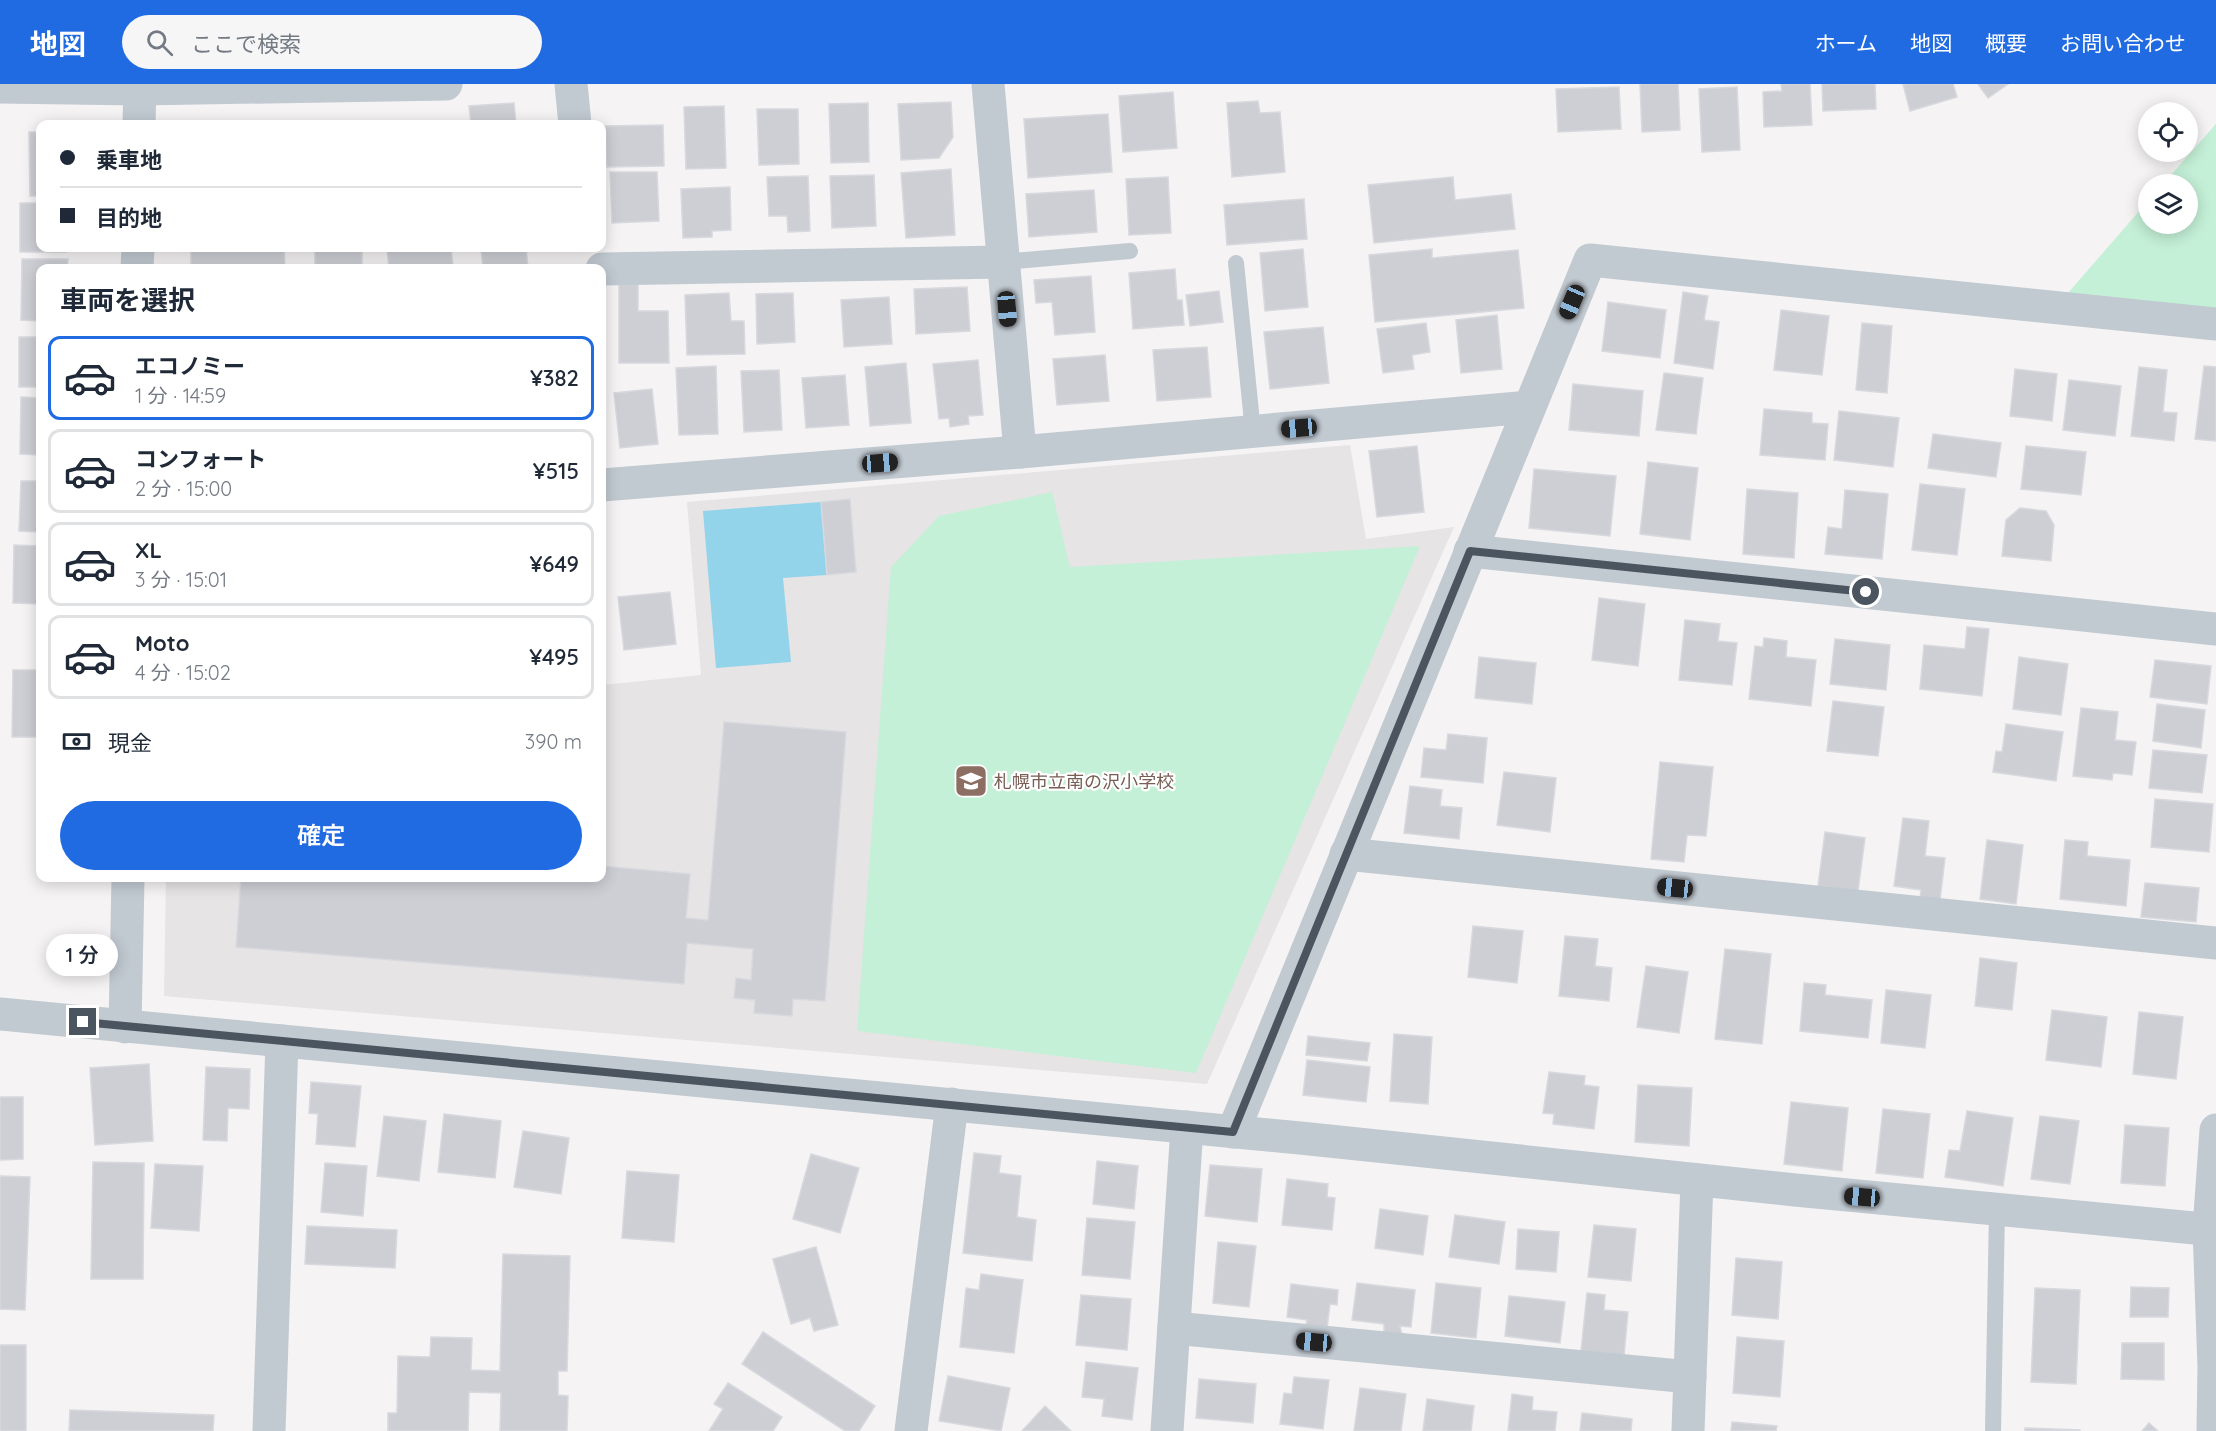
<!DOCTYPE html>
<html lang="ja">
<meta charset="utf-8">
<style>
:root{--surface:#fff;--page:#f6f6f7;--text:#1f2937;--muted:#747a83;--line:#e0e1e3;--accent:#206be2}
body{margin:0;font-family:Quicksand,"Noto Sans JP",sans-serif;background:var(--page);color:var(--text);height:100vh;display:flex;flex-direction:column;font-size:22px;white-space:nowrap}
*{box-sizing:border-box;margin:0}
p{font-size:20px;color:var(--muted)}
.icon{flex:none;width:33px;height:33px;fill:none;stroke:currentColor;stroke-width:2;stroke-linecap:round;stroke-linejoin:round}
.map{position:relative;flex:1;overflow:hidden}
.details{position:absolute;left:36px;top:180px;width:570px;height:618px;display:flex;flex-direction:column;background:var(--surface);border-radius:12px;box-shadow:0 3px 15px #0003}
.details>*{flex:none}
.banner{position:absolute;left:36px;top:36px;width:570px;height:132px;border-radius:12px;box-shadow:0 3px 15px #0003;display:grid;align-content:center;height:132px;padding:0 24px;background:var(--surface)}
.fabs{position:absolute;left:2138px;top:18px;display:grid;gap:12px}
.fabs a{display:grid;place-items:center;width:60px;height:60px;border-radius:50%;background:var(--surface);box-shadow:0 3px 15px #0003;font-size:30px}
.end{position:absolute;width:27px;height:27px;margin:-14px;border:8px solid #4b5560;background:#fff;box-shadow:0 0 0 3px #fff}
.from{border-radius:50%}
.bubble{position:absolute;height:42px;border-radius:21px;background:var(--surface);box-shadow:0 3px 15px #0003;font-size:20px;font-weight:600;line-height:42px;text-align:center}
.car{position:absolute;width:18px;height:36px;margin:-18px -9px;border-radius:8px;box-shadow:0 0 4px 2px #0007;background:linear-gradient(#222 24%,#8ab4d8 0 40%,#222 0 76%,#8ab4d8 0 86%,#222 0)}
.banner b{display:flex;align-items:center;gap:21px;height:57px;font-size:22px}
.banner b+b{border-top:2px solid var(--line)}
.banner i{width:15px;height:15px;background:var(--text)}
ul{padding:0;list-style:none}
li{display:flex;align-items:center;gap:18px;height:84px;margin:0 12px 9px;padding:0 12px;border:3px solid var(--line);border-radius:12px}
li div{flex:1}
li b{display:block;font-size:22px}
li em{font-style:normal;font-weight:600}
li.current{border-color:var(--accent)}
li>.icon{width:54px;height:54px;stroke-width:1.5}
h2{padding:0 24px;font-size:27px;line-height:72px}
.pay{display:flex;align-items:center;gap:15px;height:66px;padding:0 24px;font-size:22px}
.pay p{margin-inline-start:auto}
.cta{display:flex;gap:12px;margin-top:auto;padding:12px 24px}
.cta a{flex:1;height:69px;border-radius:36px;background:var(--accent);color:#fff;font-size:24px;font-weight:600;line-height:69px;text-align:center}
header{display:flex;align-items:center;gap:36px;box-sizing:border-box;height:84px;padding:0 30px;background:var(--accent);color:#fff}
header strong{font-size:28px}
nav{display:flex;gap:33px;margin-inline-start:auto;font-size:21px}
.search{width:420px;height:54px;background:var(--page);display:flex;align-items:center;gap:15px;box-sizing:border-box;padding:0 21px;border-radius:33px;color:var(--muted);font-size:22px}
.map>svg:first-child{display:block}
</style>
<header>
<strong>地図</strong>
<div class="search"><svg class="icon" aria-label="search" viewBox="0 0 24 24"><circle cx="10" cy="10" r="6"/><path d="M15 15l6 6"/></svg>ここで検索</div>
<nav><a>ホーム</a><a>地図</a><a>概要</a><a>お問い合わせ</a></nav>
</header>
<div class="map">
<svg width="2216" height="1347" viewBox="0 0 2216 1347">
<rect width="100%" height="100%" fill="#f5f3f3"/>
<!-- education -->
<path fill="#e6e4e5" d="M1350,361L1366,455L1454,443L1207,1000L164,912L166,794H602V601L701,591L687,418Z"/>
<!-- green -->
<g fill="#c4f0d7">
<path d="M2216,40V240L2055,224L2148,117V140H2187V100H2163Z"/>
<path d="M1052,408L1070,483L1420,462L1196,989L857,947L891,483L939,432Z"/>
</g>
<!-- water -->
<path fill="#93d4eb" d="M821,418L827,491L783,494L791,578L716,584L703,427Z"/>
<!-- building -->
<g fill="#cdcfd5" stroke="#d7d9de" stroke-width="1.5">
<path d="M1640,0H1678L1680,46L1642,48Z"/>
<path d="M1781,0H1810L1812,41L1764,43L1763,8L1782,7Z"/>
<path d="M1822,0H1875L1876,25L1823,27Z"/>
<path d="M1903,0H1953L1957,13L1910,27Z"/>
<path d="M1978,0H2008L1988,14Z"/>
<path d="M1619,3L1621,45L1558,48L1556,5Z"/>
<path d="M1737,3L1740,66L1702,68L1699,5Z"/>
<path d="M1173,8L1177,64L1123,68L1119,12Z"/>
<path d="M1258,17L1260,29L1280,28L1285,88L1232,93L1227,19Z"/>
<path d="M951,18L953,53L939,74L901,76L898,20Z"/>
<path d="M514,19L516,40H471L469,22Z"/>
<path d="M868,19L869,78L831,79L829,20Z"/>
<path d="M724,22L726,84L686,85L684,23Z"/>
<path d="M757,25H798L799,80L759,81Z"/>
<path d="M1108,30L1112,88L1028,94L1024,35Z"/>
<path d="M663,41L664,82L607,83L605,42Z"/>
<path d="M29,48H40V112H30Z"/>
<path d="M951,85L955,151L906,154L901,89Z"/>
<path d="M610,88H657L659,137L612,139Z"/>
<path d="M874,91L876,142L832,144L830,92Z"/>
<path d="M808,92L810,147L788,148L787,132H769L767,93Z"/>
<path d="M1168,93L1171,149L1129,151L1126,95Z"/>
<path d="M1453,93L1455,116L1511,110L1515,145L1374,159L1368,101Z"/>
<path d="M730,103L731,146L712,147V153L683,154L681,105Z"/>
<path d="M1094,106L1097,148L1029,153L1026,110Z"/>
<path d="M1304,115L1307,155L1227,161L1224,121Z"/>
<path d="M20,119H40V164H66V168H20Z"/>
<path d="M191,164H284L285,184H191Z"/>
<rect x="315" y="164" width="47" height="20"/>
<path d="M387,164H451L453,184H389Z"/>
<path d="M481,164H526L528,184H483Z"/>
<path d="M1303,165L1308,223L1265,227L1260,169Z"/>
<path d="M1432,165V174L1518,166L1524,224L1375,238L1369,171Z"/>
<path d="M22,175H68L67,184H40V237L21,236Z"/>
<path d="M1175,185L1177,216H1182L1184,241L1133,245L1129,189Z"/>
<path d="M1091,192L1095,248L1055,251L1052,218L1036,219L1034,196Z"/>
<path d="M638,200V227H668L669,279H619V201Z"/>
<path d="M967,203L970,247L916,250L914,205Z"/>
<path d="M1219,207L1223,238L1190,242L1186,211Z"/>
<path d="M1683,208L1708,212L1704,236L1719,238L1713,285L1674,279Z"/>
<path d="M729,209L731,237H744L745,270L687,271L685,211Z"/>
<path d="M793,209L795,258L757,260L756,210Z"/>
<path d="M889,213L892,260L844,263L841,216Z"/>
<path d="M1608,218L1666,226L1660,274L1602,267Z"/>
<path d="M1781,226L1829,232L1822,291L1774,286Z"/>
<path d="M1497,231L1502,285L1461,289L1456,236Z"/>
<path d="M1426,239L1430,268L1412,271L1414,285L1383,289L1377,245Z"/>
<path d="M1862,239L1892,242L1887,309L1856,306Z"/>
<path d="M1323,243L1329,299L1270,305L1264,248Z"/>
<rect x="19" y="253" width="21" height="50"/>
<path d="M1207,263L1211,313L1157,317L1153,266Z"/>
<path d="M1105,271L1109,317L1057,321L1053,275Z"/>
<path d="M978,276L983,331L968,332L969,340L950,343L949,334L939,335L933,280Z"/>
<path d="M906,279L911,339L870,342L865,283Z"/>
<path d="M716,282L718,350L679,351L676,284Z"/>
<path d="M2204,282L2216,283V357L2195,355Z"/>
<path d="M2139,283L2167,286L2163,328L2177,329L2174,357L2131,352Z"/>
<path d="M2015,285L2057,290L2052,337L2010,332Z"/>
<path d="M779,286L782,346L744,348L741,287Z"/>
<path d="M1664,289L1703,294L1696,350L1656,346Z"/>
<path d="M845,291L849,341L806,344L802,294Z"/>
<path d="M2069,296L2121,302L2115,352L2063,346Z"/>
<path d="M1573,300L1643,307L1639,352L1569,346Z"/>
<path d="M652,305L658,360L620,364L614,309Z"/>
<path d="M21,313L40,314V371L20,370Z"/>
<path d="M1764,325L1812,329V339L1828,340L1825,376L1760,371Z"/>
<path d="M1839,327L1899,334L1893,383L1834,376Z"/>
<path d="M1933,350L2001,359L1996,393L1928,384Z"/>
<path d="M1417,362L1424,428L1377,433L1369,367Z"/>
<path d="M2026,362L2086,368L2081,411L2021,405Z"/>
<path d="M1648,378L1698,384L1690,456L1640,450Z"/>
<path d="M1534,385L1616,392L1610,452L1529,444Z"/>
<path d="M21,397H40V448L19,447Z"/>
<path d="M1920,400L1965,405L1957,471L1912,466Z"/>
<path d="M1747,405L1798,409L1794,474L1743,470Z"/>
<path d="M1845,406L1888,410L1882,475L1825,470L1828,443L1842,445Z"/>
<path d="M850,415L856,488L827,491L821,418Z"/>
<path d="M2020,424L2046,427L2054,441L2051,477L2002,472L2006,436Z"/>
<path d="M14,461L40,462V520L13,519Z"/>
<path d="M670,508L676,560L624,566L618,513Z"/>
<path d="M1599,514L1645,520L1638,582L1592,576Z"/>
<path d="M1685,536L1720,540L1718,557L1737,559L1732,601L1679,596Z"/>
<path d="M1967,543L1989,545L1982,612L1920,605L1924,561L1965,565Z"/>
<path d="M1764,554L1787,557L1786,573L1816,576L1811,622L1749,615L1755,562L1763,563Z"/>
<path d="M1835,555L1890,561L1886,606L1830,600Z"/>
<path d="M1479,573L1536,579L1532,620L1475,614Z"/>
<path d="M2019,573L2068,580L2061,631L2013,625Z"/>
<path d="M2155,576L2211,582L2207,620L2150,613Z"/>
<path d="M13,586H40V653H12Z"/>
<path d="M1833,617L1884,623L1878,672L1827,667Z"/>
<path d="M2157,620L2205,626L2201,664L2153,657Z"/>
<path d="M2081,624L2118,628L2115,656L2136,658L2132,691L2113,689L2112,696L2073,692Z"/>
<path d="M724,638L846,648L825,917L793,915L792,932L754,929L755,916L734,914L736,894L751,896L753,865L687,859L684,900L236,863L241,794H602V782L690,790L686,834L708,836Z"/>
<path d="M2006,640L2063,648L2056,697L1993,688L1996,667L2002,668Z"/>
<path d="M1448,650L1487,654L1483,699L1421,693L1424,664L1446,666Z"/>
<path d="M2153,666L2207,671L2202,709L2149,704Z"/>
<path d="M1660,678L1713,683L1706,752L1687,751L1684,778L1651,775Z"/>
<path d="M1504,688L1556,694L1550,748L1497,741Z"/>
<path d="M1410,702L1442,706L1440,722L1462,724L1459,755L1404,749Z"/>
<path d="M2155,715L2213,720L2209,768L2151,763Z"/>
<path d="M1903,734L1929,737L1925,772L1945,774L1940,816L1920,814L1921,806L1894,802Z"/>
<path d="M1825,748L1865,754L1858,807L1818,802Z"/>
<path d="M1987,756L2023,761L2016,820L1980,815Z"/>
<path d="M2065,756L2088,758L2087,772L2130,776L2126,822L2060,815Z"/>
<path d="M2145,799L2199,804L2196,838L2141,833Z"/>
<path d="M1473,842L1523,847L1517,899L1468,893Z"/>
<path d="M1565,852L1598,855L1595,882L1612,884L1609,917L1559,912Z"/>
<path d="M1725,865L1771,870L1762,960L1715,955Z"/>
<path d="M1980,874L2017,879L2012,926L1975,922Z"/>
<path d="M1646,882L1688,888L1679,949L1637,943Z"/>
<path d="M1804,899L1826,901L1825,911L1872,916L1868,954L1800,947Z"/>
<path d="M1886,906L1931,911L1925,964L1881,959Z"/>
<path d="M2052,926L2107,933L2101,983L2046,976Z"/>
<path d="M2139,928L2183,933L2176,995L2133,990Z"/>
<path d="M1394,950L1432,953L1428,1020L1390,1017Z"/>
<path d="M1308,952L1370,959L1367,977L1306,971Z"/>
<path d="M1307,976L1370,983L1366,1018L1303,1011Z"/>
<path d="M149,980L153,1057L95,1061L90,984Z"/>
<path d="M206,983L250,985L249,1025L228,1024L227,1057L203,1056Z"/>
<path d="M1549,988L1585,992L1584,1001L1599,1003L1594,1045L1553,1040L1554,1030L1543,1029Z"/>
<path d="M311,998L361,1002L355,1063L316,1060L318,1030L309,1029Z"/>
<path d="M1638,1001L1692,1004L1689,1062L1635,1058Z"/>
<path d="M0,1013H23V1075L0,1076Z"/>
<path d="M1791,1018L1848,1024L1842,1087L1784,1080Z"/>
<path d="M1883,1025L1930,1030L1923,1094L1876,1089Z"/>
<path d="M1967,1027L2013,1034L2003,1102L1945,1093L1949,1066L1960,1067Z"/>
<path d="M444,1030L501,1037L495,1094L438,1088Z"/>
<path d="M384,1032L426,1037L419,1097L377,1092Z"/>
<path d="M2040,1032L2079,1037L2070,1100L2031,1095Z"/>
<path d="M2125,1041L2169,1044L2165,1102L2121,1099Z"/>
<path d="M523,1047L569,1054L561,1110L514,1103Z"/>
<path d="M974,1069L1001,1072L999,1089L1021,1092L1017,1133L1036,1136L1032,1177L963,1169Z"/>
<path d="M811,1070L859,1084L840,1149L793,1135Z"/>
<path d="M1097,1077L1138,1082L1134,1125L1093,1120Z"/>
<path d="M93,1078L144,1079L143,1195H91Z"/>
<path d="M325,1079L367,1082L363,1132L321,1128Z"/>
<path d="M155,1080L203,1082L199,1147L151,1144Z"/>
<path d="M1210,1081L1262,1085L1257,1138L1205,1132Z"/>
<path d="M627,1087L679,1091L674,1158L622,1154Z"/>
<path d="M0,1092L30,1093L25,1226L0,1225Z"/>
<path d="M1287,1095L1328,1100L1327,1113L1335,1114L1332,1146L1282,1141Z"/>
<path d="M1380,1125L1428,1132L1423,1171L1375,1164Z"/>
<path d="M1455,1131L1505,1138L1499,1180L1449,1173Z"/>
<path d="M1087,1134L1135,1138L1130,1195L1082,1191Z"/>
<path d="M1594,1141L1636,1145L1631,1197L1588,1193Z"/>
<path d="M307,1142L397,1146L395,1184L305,1180Z"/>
<path d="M1518,1145L1559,1148L1556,1188L1516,1185Z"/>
<path d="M1218,1158L1256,1162L1249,1223L1213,1219Z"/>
<path d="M816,1163L838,1241L814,1247L810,1234L791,1240L773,1175Z"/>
<path d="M503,1170L570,1172L567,1287H558V1311L568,1312L567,1347H500L501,1309L469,1308L468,1347H388V1329H397L398,1272L430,1273L431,1253L472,1254L471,1286L500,1287Z"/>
<path d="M1736,1174L1782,1178L1778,1235L1732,1231Z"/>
<path d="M981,1190L1023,1196L1014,1269L960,1263L966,1204L979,1206Z"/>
<path d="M1357,1199L1415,1206L1411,1243L1400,1242L1402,1251L1384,1249V1240L1352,1236Z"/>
<path d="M1436,1199L1481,1204L1476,1254L1431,1249Z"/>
<path d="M1291,1200L1338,1206L1337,1221L1330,1220L1327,1244L1306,1241L1307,1236L1287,1233Z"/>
<path d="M2131,1203L2169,1204L2168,1233H2130Z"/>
<path d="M2035,1204L2080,1206L2076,1300L2031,1298Z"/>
<path d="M1587,1209L1605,1211L1604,1226L1628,1228L1624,1271L1581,1267Z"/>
<path d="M1081,1211L1131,1215L1127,1266L1076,1261Z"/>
<path d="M1509,1212L1565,1218L1560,1259L1505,1252Z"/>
<path d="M763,1248L875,1322L859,1347H845L742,1280Z"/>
<path d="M1737,1253L1784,1257L1780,1313L1733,1309Z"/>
<path d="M2122,1259H2164V1296L2121,1295Z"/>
<rect x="0" y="1261" width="26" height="86"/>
<path d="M1086,1278L1138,1284L1132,1336L1102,1332L1104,1315L1082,1313Z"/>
<path d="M948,1292L1010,1304L1001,1347L939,1337Z"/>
<path d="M1294,1293L1329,1296L1323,1345L1280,1340L1284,1309L1292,1310Z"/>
<path d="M1199,1295L1256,1300L1253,1339L1196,1334Z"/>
<path d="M728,1299L782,1333L773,1347H709L723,1325L714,1320Z"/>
<path d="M1360,1304L1406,1310L1401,1347H1354Z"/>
<path d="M1512,1310L1533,1313L1532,1326L1557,1328L1555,1347H1508Z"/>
<path d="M1427,1315L1474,1322L1471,1347H1423Z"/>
<path d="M1045,1322L1071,1347H1022Z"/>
<path d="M70,1326L214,1331L213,1347H69Z"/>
<path d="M1582,1329L1632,1335L1631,1347H1580Z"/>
<path d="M1732,1338L1777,1342L1776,1347H1731Z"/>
<path d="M2149,1339L2158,1347H2142Z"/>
<path d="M2025,1344L2080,1346V1347H2025Z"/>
</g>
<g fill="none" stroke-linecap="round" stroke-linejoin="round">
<!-- service -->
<g stroke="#c1c9d1" stroke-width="16">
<path d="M1003,178L1130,167"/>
<path d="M1236,179L1253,348"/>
<path d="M1993,1347L1997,1125"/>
</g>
<!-- minor -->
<g stroke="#c1c9d1" stroke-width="33">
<path d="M571,0L575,40"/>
<path d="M988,0L1020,368"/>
<path d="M0,3L140,5L446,0"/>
<path d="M139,40L140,0"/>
<path d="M137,184L138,164"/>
<path d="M602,185L1003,178"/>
<path d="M602,401L1020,368L1529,323"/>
<path d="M1470,467L2216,545"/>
<path d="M1346,770L2216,859"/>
<path d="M0,930L1310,1055L1795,1106L2216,1146"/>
<path d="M125,943L128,794"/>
<path d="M1233,1048L1590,176L2216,240"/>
<path d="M1174,1244L1690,1293"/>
<path d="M269,1347L282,957"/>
<path d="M911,1347L952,1020"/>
<path d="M1167,1347L1187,1043"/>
<path d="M1688,1347L1697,1096"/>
<path d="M2213,1347L2214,1283L2209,1145L2216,1046"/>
</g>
</g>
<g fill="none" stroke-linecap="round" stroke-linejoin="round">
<!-- route -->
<path stroke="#4b5560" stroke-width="8" d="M83,938L1233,1048L1470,467L1866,508"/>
</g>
<!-- icons -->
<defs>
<g id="school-square" transform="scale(1.725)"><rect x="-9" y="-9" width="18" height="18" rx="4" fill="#8d6e63" stroke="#fff"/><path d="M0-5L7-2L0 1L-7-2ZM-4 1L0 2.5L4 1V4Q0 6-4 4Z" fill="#fff"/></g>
</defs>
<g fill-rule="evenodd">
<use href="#school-square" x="971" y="697"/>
</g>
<g text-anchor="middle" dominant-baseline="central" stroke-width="4.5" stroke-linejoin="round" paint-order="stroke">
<!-- education labels -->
<g font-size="18" fill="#785e54" stroke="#fff" text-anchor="start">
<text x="994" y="697">札幌市立南の沢小学校</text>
</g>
</g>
</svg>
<div class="fabs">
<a><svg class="icon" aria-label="locate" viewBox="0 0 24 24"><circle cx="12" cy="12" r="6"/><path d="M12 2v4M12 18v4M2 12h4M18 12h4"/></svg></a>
<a><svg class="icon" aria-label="layers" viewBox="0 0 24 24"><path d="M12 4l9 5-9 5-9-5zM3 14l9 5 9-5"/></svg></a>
</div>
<i class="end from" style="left:1866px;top:508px"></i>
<i class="end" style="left:83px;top:938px"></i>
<div class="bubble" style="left:46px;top:850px;width:72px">1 分</div>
<i class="car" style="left:1572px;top:218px;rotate:203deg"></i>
<i class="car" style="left:1007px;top:225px;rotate:175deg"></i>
<i class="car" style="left:1299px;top:344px;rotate:265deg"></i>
<i class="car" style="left:880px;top:379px;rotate:86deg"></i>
<i class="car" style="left:1675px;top:804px;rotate:276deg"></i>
<i class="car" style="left:1862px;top:1113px;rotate:275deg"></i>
<i class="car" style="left:1314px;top:1258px;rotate:275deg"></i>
<div class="banner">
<b><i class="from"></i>乗車地</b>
<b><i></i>目的地</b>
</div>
<section class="details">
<h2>車両を選択</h2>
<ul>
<li class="current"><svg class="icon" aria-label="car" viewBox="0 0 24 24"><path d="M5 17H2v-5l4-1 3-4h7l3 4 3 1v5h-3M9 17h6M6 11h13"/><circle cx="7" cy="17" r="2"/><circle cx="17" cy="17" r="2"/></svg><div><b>エコノミー</b><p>1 分 · 14:59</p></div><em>¥382</em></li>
<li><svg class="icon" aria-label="car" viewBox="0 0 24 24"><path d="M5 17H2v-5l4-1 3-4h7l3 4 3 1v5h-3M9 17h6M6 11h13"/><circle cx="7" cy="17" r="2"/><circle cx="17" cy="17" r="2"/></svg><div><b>コンフォート</b><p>2 分 · 15:00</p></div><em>¥515</em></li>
<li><svg class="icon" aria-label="car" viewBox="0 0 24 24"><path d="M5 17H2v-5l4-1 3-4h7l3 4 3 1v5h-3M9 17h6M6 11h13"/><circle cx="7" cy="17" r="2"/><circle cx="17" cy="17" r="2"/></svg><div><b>XL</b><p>3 分 · 15:01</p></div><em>¥649</em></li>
<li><svg class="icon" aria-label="car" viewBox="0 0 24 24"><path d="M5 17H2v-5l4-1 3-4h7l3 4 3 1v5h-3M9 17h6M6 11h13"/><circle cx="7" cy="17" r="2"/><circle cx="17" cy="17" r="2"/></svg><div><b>Moto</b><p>4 分 · 15:02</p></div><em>¥495</em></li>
</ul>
<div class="pay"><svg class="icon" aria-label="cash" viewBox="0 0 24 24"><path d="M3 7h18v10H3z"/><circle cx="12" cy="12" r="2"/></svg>現金<p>390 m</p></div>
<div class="cta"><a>確定</a></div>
</section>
</div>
